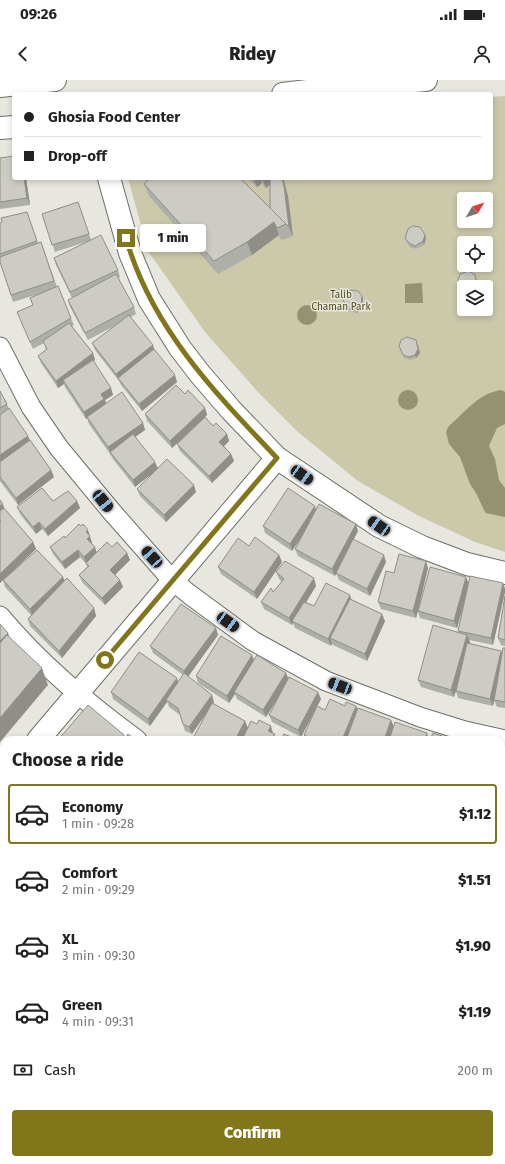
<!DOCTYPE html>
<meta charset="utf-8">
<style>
:root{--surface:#fff;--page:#f6f6f6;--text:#222;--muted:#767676;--line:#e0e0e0;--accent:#81761a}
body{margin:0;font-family:"Fira Sans",sans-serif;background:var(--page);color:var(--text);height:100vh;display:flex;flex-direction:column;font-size:15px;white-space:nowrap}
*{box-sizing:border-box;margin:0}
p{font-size:13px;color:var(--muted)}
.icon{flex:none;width:22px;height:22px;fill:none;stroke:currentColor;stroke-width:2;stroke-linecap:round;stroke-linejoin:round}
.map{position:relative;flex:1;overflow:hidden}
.drawer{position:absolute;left:0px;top:656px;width:505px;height:428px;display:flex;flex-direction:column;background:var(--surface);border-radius:12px 12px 0 0;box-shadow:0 2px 6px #0003}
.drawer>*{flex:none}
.hud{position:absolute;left:12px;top:12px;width:481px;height:88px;border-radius:4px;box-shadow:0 2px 6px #0003;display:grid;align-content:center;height:88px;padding:0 12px;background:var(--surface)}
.needle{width:26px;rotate:51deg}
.tools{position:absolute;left:457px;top:112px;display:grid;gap:8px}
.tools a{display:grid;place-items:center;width:36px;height:36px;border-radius:4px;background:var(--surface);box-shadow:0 2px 6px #0003;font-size:20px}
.end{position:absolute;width:18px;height:18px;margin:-9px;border:5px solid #81761a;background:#fff;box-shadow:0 0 0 2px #fff}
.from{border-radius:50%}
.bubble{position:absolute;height:28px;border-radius:4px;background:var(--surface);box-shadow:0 2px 6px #0003;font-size:13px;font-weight:800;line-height:28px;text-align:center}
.car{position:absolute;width:12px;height:24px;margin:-12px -6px;border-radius:5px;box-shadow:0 0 3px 1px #0007;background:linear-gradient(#222 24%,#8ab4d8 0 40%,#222 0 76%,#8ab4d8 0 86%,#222 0)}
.hud b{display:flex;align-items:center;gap:14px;height:38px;font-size:15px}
.hud b+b{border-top:1px solid var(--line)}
.hud i{width:10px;height:10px;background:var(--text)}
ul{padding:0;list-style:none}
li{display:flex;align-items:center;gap:12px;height:60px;margin:0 8px 6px;padding:0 4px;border:2px solid transparent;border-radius:4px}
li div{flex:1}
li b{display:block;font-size:15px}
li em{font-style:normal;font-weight:800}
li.selected{border-color:var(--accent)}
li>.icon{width:36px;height:36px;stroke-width:1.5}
h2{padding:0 12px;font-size:18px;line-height:48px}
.pay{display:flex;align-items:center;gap:10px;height:44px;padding:0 12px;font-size:15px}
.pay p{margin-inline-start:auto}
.primary-button{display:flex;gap:8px;margin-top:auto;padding:8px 12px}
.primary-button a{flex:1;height:46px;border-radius:4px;background:var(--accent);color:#fff;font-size:16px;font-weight:800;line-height:46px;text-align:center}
.status{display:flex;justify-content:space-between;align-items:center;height:28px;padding:0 20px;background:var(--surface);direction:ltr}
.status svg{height:11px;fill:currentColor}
header{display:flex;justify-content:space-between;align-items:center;height:52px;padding:0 12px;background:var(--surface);font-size:18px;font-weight:800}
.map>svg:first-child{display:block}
</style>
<div class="status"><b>09:26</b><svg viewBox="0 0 49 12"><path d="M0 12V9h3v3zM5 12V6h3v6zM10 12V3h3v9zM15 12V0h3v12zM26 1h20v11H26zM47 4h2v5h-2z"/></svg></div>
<header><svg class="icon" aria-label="back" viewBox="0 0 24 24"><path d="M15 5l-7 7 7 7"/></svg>Ridey<svg class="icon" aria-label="person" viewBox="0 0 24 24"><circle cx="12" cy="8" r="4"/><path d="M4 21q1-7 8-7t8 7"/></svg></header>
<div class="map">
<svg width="505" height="1084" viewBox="0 0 505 1084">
<rect width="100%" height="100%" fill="#e8e7df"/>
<!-- green -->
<path fill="#ccc8aa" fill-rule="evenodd" d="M505,16V472L475,462L419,436L358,401L298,352L257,311L205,252L148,171L128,98H491V17ZM464,119H486V141H464ZM464,163H486V185H464ZM464,207H486V229H464Z"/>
<!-- water -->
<g fill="#959173">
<path d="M422,203L423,223H405V204Z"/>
<circle cx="307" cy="235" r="10"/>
<path d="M501,310L505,312V344L497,348L489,366L495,379L499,400L505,408V437L486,433L484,430L476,413L470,404L460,377L449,364L446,352L448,347C464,333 479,313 501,310Z"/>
<circle cx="408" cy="320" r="10"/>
</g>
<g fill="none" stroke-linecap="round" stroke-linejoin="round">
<!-- minor casing -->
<g stroke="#6e6e67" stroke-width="21">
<g id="minor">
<path d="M0,267L31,327L59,368L112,432L172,500L189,514L253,561L326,601L420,637L465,651L505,660"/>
<path d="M0,536C40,584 87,623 137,660"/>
<path d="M501,822L505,823"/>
<path d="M0,955L4,958"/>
<path d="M93,1084L96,1080"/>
<path d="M420,1084V1080"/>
</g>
</g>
<!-- tertiary casing -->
<g stroke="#6e6e67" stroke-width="24">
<g id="tertiary">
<path d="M109,98L130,173L149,219L180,268L200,294L231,330L277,378L379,446L422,467L467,484L505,493"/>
<path d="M38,660L277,378"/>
<path d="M0,705L4,700"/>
</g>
</g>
<!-- secondary casing -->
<g stroke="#6e6e67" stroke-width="24">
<g id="secondary">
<path d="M0,6L55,0"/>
<path d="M283,14L331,8L426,0"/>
<path d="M0,48L14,47"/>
</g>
</g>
<!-- minor -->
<use href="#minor" stroke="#fff" stroke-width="19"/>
<!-- tertiary -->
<use href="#tertiary" stroke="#fff" stroke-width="22"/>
<!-- secondary -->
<use href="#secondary" stroke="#fff" stroke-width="22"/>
</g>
<!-- wall -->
<g fill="#afafa9">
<path d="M0,78L14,98H26L30,125L0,129Z"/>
<path d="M243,98L244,102L270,128V105L266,108L262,103L257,107L247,98H283L288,116L293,157L290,155L291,157L281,160L279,155L252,175L218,194L149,116L144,104Z"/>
<path d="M78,122L91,160L118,190L120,197L118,198L134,227L136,234L131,237L177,302L142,331L121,305L119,301L95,270L92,263L118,244L88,260L70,227L68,220L72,218L56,185L54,178L86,162L55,172L42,134Z"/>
<path d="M27,132L38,163L41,162L57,207L71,238L74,245L72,246L93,273L95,280L93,281L111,308L113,315L105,320L106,323L143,343L145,350L135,357L158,388L196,412L166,442L140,416L137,409L155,391L135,407L113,379L110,374L89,344L87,338L86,339L65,307L64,304L58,308L41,283L38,276L46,270L44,263L33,269L17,232L33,225L30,218L42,213L13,222L0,182V143Z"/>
<path d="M425,155L426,158L424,165L416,169L410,167L406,161L405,158Z"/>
<path d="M475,195L478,207H464V213H463L458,200Z"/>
<path d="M362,216L363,220L362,229L357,233L348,231L343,219Z"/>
<path d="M418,264L420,273L416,278L410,280L404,278L399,266Z"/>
<path d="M0,311L7,324L9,329L30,360L51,390L54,397L18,425L0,401Z"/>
<path d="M185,314L205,328L207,335L205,337L213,346L227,354L229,361L224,366L231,374L234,381L212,403L180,371L177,364L196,345L172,368L147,341L145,334Z"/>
<path d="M0,420L4,428L33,462L36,469L15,489L63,497L64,501L94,528L96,536L62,578L30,546L28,539L31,535L5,507L3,500L0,503Z"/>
<path d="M53,421H77L80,428L48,456L42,449L36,454L20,434L17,427Z"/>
<path d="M316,429L358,451L353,460L386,482L370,516L339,500L336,493L338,488L335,496L298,476L295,469L302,456L292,471L265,453L263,446Z"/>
<path d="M90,457L92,463V464L96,472L112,467L127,473L130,480L115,494L123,507L105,525L82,502L79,495L87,487L86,484L80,477L65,489L53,474L50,467L65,458L91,457Z"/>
<path d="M249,466L279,475L282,482L257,519L221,494L218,487Z"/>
<path d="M428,488L420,521L469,504L503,503L505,509V512L493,565L469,560L470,562L469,563L501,571L502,573L505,568V628L497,627L494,620L493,626L458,618L456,611L454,617L421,607L418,600L459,553L458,551L468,509L457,548L420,538L418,531L416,538L381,529L378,522Z"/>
<path d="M276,492L316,506L306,522L314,526L352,520L385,541L367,581L333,565L332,563L331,566L295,548L293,543L292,545L264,529L261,522L273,512L282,502L279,499Z"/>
<path d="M505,516V566L501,565L498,558Z"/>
<path d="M218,555L188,597L214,622L213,623L248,648L273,653L276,658L279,659V660H242L209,629L192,654L185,651L180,635L169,627L167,622L150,646L113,619L111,612L178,602L183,595L153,573L150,566Z"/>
<path d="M254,580L288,599L321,619L301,657L272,642L269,635L284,607L266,637L237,619L235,614L229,623L198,603L196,596Z"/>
<path d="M345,626H356L357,629L389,660H306L304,655L325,630Z"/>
<path d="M505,677V727L502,726L501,723V709Z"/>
<path d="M0,747L4,750V833L0,830Z"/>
<path d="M501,832L505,833V885H501Z"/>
<path d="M0,860L4,864V925L0,922Z"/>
<path d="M4,969V1009L0,1006V974Z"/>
<path d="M501,979L505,983V1026H501Z"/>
<path d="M501,1032H505V1084L501,1080Z"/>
<path d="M17,1080H58L55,1084H22Z"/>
</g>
<!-- shaded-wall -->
<g fill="#8f8e89">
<path d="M24,98H26L30,125L27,118Z"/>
<path d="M253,98H260L262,103L257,107Z"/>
<path d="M262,98H272L273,102L266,108Z"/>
<path d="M282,98H283L288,116L293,157L289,147Z"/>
<path d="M274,142L279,155L252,175L247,162Z"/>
<path d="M425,155L426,158L424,165L423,161Z"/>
<path d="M475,195L476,198L478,207H475Z"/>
<path d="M362,216L363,220L362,229L357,233L356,229Z"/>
<path d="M416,260L420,273L416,278L415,275Z"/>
<path d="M153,265L155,272L118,298L119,301L116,294Z"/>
<path d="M93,273L95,280L65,303L63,300L64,304L58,308L56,301Z"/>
<path d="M175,295L177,302L142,331L139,324Z"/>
<path d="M111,308L113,315L105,320L107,326L86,339L84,332L101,314Z"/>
<path d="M205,328L207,335L172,368L170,361Z"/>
<path d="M143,343L145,350L111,374L108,367Z"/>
<path d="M227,354L229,361L221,369L219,362Z"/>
<path d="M28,356L31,363L0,384V375Z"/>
<path d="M231,374L234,381L212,403L209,396Z"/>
<path d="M155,382L158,389L135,407L133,400Z"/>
<path d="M51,390L54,397L18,425L16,418Z"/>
<path d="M194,405L196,412L166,442L164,435Z"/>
<path d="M77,421L80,428L48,456L45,449Z"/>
<path d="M3,424L5,431L0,434V426Z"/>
<path d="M315,426L317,433L292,471L290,464Z"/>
<path d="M39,442L42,449L36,454L33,447Z"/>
<path d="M356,444L358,451L335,496L332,489Z"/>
<path d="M88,450L92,463L90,466L87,459L86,452Z"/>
<path d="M33,462L36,469L0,503V494Z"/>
<path d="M95,467L97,474L86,483L84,477Z"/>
<path d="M78,470L80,477L65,489L62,482Z"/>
<path d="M127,473L130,480L113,497L110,490Z"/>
<path d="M279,475L282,482L257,519L254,512Z"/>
<path d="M384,475L386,482L370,516L367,509Z"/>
<path d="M426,481L428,488L416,538L413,531Z"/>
<path d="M63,497L66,504L32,536L30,529Z"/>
<path d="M466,497L469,504L457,548L454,541Z"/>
<path d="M314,498L316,506L294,542L292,541L293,543L292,545L289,538Z"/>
<path d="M120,500L123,507L105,525L102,518Z"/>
<path d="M503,503L505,509V512L493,565L491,558Z"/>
<path d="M350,515L352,522L330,558L332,563L331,566L328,559Z"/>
<path d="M94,528L96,536L62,578L59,571Z"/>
<path d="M382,534L385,541L367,581L365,574Z"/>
<path d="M216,548L218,555L187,598L184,591Z"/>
<path d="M8,553L14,570L0,583V561Z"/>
<path d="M467,555L470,562L454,617L451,610Z"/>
<path d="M501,571L504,578L493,626L490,619Z"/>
<path d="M252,575L255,582L234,612L235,614L229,623L227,616Z"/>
<path d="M42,588L48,605L0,662V638Z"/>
<path d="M286,593L289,600L266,637L263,630Z"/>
<path d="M177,598L179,605L166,620L167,622L150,646L148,639Z"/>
<path d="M318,612L321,619L301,657L298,650Z"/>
<path d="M212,615L214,622L192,654L189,647Z"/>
<path d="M356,626L359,633L347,660H342Z"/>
<path d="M391,640L394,647L389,660H384Z"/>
<path d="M245,641L248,648L241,660H235Z"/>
<path d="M271,646L273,653L268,651Z"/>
<path d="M427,653L429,660H425Z"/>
<path d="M124,655L126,660H120Z"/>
<path d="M504,674L505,677V687L501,705V687Z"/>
<path d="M505,735V754L501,775V754Z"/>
<path d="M4,778V802L0,807V783Z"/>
<path d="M4,816V827L1,819Z"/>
<path d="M4,863V873L0,878V867Z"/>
<path d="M504,979L505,983V1025L503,1019Z"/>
<path d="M4,1040V1051L0,1057V1046Z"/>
<path d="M50,1080H58L55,1084H47Z"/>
<path d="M134,1080H137L136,1084H133Z"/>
<path d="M156,1080H158L159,1084H156Z"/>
<rect x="179" y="1080" width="3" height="4"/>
<path d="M204,1080H207L206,1084H204Z"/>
<rect x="226" y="1080" width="3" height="4"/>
<rect x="252" y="1080" width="3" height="4"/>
<rect x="276" y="1080" width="3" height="4"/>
<rect x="326" y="1080" width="3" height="4"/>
<rect x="374" y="1080" width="3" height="4"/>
<rect x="399" y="1080" width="3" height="4"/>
</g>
<!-- building -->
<g fill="#cccbc4" stroke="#8f8e89">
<path d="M14,76V98H24L27,118L0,122V78Z"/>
<path d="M150,98H240L286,144L277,148L274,142L247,162L214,181L144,104Z"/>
<path d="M270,98H282L284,106L289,147L270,128Z"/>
<path d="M78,122L89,154L52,165L42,134Z"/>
<path d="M27,132L37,161L0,174V143L2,142L1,138Z"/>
<path d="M413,146L420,147L425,155L423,161L415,166L409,163L405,158L408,149Z"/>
<path d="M101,155L118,190L70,212L54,178Z"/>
<path d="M41,162L54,201L11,215L0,182V177Z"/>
<path d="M469,191L475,195L477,204L475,207H464V210L461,209L458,200L460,194Z"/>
<path d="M116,194L134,227L85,253L68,220Z"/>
<path d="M58,206L71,238L30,262L17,232L33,225L30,218Z"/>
<path d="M351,210L358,211L362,216L361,226L356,229L346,228L343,219L345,213Z"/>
<path d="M129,235L153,265L116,294L92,263Z"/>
<path d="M69,243L93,273L56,301L38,276L47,269L43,261Z"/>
<path d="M407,257L416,260L418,269L415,275L409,277L403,275L399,266L401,260Z"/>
<path d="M154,269L175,295L139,324L118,298Z"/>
<path d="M93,280L111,308L101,314L104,319L84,332L63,300Z"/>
<path d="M176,305L185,314L188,310L205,328L170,361L145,334Z"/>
<path d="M0,311L7,324L0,328Z"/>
<path d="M122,312L143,343L108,367L87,337Z"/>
<path d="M9,328L28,356L0,375V335Z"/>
<path d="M205,337L213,346L216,343L227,354L219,362L231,374L209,396L177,364Z"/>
<path d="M133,354L155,382L133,400L110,372Z"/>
<path d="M30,360L51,390L16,418L0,397V382Z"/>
<path d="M167,379L194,405L164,435L137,409Z"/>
<path d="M42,408L53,421L68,411L77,421L45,449L39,442L33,447L17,427Z"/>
<path d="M288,408L315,426L290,464L263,446Z"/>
<path d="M0,420L3,424L0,426Z"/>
<path d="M319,424L356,444L332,489L295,469Z"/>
<path d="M4,428L33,462L0,494V442L1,441H0V431Z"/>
<path d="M79,444L81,446L83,444L88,450L86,452L90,456L87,459L95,467L84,477L78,470L62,482L50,467L64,456L65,458Z"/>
<path d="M255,457L279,475L254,512L218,487L238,458L249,466Z"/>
<path d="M353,459L384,475L367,509L336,493Z"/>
<path d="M107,462L112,467L117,462L127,473L110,490L120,500L102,518L79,495L89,486L86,483Z"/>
<path d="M37,470L63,497L30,529L3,500Z"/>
<path d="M399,474L426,481L413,531L378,522L386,491L394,493Z"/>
<path d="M285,481L314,498L289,538L261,522L271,508L273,512L284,499L276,492Z"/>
<path d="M430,487L466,497L454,541L418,531Z"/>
<path d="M470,496L503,503L491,558L458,551Z"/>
<path d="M67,498L94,528L59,571L28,539Z"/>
<path d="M326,503L350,515L328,559L292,541L304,522L314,526Z"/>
<path d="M505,516V560L498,558Z"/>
<path d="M350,519L382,534L365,574L330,558Z"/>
<path d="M181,524L216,548L184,591L150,566Z"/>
<path d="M0,544L8,553L0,561Z"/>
<path d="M433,545L467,555L451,610L418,600Z"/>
<path d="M7,555L42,588L0,638V563Z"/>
<path d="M221,556L252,575L227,616L196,596Z"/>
<path d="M467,563L501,571L490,619L456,611Z"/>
<path d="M503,568H505V622L494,620Z"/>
<path d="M139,572L177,598L148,639L111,612Z"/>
<path d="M257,575L286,593L263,630L234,612Z"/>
<path d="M184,593L212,615L189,647L183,644L178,628L166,620Z"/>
<path d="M289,597L318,612L298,650L269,635Z"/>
<path d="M330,619L345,626L346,622L356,626L342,660H315L304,655L317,626L325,630Z"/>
<path d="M212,623L245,641L235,660H192Z"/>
<path d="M88,625L124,655L120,660H58Z"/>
<path d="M358,628L391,640L384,660H346Z"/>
<path d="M259,640L271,646L268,651L275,654L273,656L279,659L278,660H242L251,641L257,644Z"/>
<path d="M395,642L427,653L425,660H389Z"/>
<path d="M433,653L454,660H430Z"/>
<path d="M128,654L136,660H124Z"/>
<path d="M284,654L298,660H281Z"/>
<path d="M501,673L504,674L501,687Z"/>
<path d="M505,683V720L501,719V709Z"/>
<path d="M501,734L505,735L501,754Z"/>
<path d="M0,747L4,750V778L0,783Z"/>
<path d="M4,782V816L1,819L0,818V787Z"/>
<path d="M501,832L505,833V878H501Z"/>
<path d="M0,860L4,863L0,867Z"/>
<path d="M4,869V901L0,906V874Z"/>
<path d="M4,903V920L0,917V908Z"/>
<path d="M4,969V1004L0,1001V974Z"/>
<path d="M501,979H504L503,1019H501Z"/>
<path d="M0,1008L4,1011V1040L0,1046Z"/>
<rect x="501" y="1032" width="4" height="37"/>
<path d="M2,1067L4,1069V1080H17L22,1084H0V1069Z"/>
<path d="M501,1074H505V1084H440V1080H501Z"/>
<path d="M23,1080H50L47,1084H28Z"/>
<path d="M103,1080H134L133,1084H100Z"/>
<rect x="136" y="1080" width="20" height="4"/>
<rect x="158" y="1080" width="21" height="4"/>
<rect x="184" y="1080" width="20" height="4"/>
<rect x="206" y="1080" width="20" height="4"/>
<rect x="229" y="1080" width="23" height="4"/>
<rect x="255" y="1080" width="21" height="4"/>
<rect x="279" y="1080" width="23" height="4"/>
<rect x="303" y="1080" width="23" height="4"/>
<rect x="329" y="1080" width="20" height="4"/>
<rect x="351" y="1080" width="23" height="4"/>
<rect x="378" y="1080" width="21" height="4"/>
</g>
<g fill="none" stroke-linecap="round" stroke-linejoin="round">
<!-- route -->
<path stroke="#81761a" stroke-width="5" d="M105,580L277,378C215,313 151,247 126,158"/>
</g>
<g text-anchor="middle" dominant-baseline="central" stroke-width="3" stroke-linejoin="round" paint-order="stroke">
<!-- park labels -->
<g font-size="10" fill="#514a14" stroke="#e8e7df">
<text x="341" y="215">Talib<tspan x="341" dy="12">Chaman Park</tspan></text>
</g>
</g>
</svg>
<div class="tools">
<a><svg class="needle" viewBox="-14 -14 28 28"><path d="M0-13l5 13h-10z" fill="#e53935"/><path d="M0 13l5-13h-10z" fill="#767676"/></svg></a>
<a><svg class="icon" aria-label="locate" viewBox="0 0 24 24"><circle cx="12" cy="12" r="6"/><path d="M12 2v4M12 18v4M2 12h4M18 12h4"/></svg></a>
<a><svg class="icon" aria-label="layers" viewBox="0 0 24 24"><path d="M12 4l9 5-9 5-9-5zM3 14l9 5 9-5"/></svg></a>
</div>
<i class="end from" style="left:105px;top:580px"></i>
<i class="end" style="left:126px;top:158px"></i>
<div class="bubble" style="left:140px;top:144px;width:66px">1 min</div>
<i class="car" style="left:302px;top:395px;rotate:124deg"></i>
<i class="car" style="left:103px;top:421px;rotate:141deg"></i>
<i class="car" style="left:379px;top:446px;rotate:304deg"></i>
<i class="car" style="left:152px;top:477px;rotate:318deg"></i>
<i class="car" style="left:228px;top:542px;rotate:126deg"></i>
<i class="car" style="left:340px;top:606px;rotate:291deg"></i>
<div class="hud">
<b><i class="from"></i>Ghosia Food Center</b>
<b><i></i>Drop-off</b>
</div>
<section class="drawer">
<h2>Choose a ride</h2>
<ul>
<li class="selected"><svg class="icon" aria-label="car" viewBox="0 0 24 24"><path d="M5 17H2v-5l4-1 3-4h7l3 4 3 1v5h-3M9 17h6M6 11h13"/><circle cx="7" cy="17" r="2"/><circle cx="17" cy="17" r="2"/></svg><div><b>Economy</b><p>1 min · 09:28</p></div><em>$1.12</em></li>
<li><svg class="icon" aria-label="car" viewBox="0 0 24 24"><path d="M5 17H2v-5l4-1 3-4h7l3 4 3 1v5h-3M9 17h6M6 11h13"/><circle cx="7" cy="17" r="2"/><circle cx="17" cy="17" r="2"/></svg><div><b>Comfort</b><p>2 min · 09:29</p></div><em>$1.51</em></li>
<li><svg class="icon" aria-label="car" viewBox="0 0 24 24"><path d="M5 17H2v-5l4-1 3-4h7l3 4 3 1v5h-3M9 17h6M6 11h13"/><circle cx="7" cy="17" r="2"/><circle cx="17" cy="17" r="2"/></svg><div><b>XL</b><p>3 min · 09:30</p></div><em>$1.90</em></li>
<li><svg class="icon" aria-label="car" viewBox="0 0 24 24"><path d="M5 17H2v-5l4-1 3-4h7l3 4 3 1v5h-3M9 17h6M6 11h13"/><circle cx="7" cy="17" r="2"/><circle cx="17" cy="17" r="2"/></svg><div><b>Green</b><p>4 min · 09:31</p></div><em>$1.19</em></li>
</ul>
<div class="pay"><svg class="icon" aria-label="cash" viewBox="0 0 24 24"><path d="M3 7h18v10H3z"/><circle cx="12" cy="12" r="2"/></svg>Cash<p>200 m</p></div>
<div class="primary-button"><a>Confirm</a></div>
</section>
</div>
